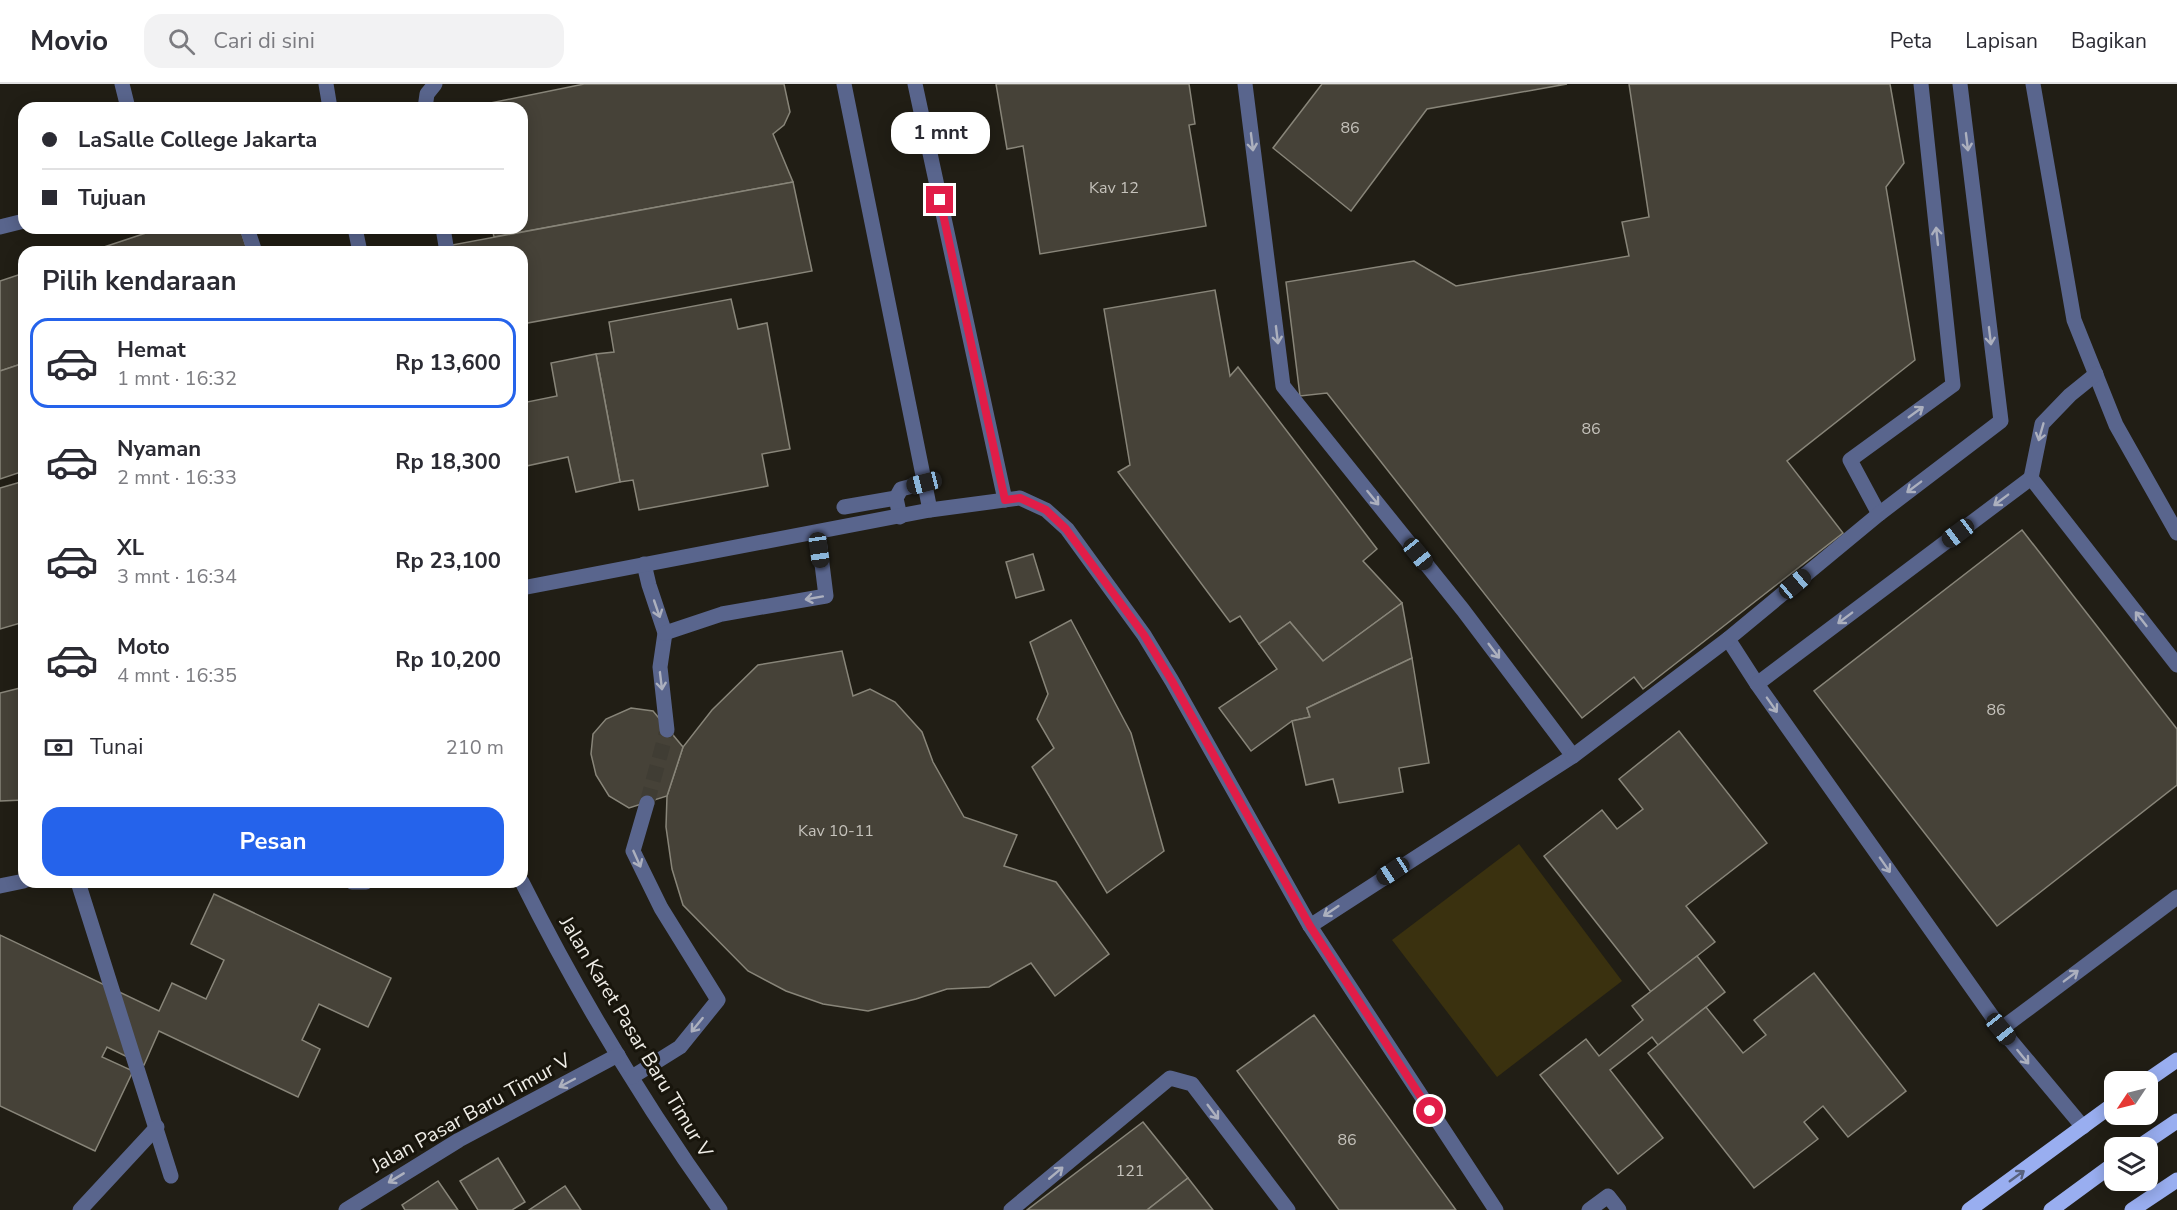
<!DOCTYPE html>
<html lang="id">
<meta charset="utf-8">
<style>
:root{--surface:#fff;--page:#f2f2f3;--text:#2b2b33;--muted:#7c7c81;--line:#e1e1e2;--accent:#2563eb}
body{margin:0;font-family:"Nunito Sans",sans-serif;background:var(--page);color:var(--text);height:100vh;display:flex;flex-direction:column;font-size:22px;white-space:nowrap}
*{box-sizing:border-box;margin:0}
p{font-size:20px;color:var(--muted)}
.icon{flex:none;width:33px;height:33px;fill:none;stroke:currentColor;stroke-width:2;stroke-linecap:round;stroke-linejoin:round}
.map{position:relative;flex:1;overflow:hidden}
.sheet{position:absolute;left:18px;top:162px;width:510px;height:642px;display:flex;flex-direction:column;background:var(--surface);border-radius:18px;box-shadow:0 3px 15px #0003}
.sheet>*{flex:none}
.guide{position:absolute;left:18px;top:18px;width:510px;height:132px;border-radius:18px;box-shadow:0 3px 15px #0003;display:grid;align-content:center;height:132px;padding:0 24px;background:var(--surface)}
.needle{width:39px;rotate:235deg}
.tools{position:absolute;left:2104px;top:987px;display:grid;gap:12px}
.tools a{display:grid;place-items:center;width:54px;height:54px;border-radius:12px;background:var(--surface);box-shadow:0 3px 15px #0003;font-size:30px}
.end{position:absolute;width:27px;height:27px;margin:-14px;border:8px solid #e11d48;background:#fff;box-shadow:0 0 0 3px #fff}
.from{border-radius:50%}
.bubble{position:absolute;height:42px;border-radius:18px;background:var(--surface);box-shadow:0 3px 15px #0003;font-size:20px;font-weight:700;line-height:42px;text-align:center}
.car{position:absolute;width:18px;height:36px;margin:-18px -9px;border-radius:8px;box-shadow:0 0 4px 2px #0007;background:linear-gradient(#222 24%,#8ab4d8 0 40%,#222 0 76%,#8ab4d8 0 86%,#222 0)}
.guide b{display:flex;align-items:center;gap:21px;height:57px;font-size:22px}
.guide b+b{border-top:2px solid var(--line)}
.guide i{width:15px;height:15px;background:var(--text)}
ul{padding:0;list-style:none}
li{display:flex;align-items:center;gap:18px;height:90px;margin:0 12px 9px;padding:0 12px;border:3px solid transparent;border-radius:18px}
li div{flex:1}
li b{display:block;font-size:22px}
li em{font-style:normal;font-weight:700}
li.selected{border-color:var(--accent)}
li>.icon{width:54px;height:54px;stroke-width:1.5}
h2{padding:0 24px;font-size:27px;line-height:72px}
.pay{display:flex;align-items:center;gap:15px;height:66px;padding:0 24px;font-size:22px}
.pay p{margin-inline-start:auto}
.primary-button{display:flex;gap:12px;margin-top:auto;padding:12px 24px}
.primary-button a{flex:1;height:69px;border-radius:18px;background:var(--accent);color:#fff;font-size:24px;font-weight:700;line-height:69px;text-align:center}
header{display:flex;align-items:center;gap:36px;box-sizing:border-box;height:84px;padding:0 30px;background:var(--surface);border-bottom:2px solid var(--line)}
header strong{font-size:28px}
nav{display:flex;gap:33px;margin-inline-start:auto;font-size:21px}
.search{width:420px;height:54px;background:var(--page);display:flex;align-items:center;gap:15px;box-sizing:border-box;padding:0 21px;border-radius:18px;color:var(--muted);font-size:22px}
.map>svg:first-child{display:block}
</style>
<header>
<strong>Movio</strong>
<div class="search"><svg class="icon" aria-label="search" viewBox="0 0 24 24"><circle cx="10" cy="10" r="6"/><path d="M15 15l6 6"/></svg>Cari di sini</div>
<nav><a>Peta</a><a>Lapisan</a><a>Bagikan</a></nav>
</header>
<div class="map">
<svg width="2177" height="1126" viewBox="0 0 2177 1126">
<rect width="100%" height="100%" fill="#211e15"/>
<!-- green -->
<path fill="#3a310f" d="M1519,760L1622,897L1497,993L1392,856Z"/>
<!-- building -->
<g fill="#464238" stroke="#888579" stroke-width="1.5">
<path d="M584,0H784L790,28L784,41L773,50L793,98L494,153L492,144H522V24H466Z"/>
<path d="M996,0H1189L1195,40L1189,41L1206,142L1040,170L1023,62L1007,65Z"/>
<path d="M1322,0H1567L1427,25L1351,127L1273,64Z"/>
<path d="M1629,0H1890L1904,79L1886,103L1915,276L1787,377L1843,449L1643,605L1634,593L1582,634L1327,309L1300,312L1286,198L1414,177L1456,202L1629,172L1622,138L1649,133Z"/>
<path d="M793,98L812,187L522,240V168H454L452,161Z"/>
<path d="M161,144H240L248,168H89Z"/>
<path d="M24,189V279L0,287V197Z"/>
<path d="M1215,206L1230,292L1238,283L1377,465L1363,477L1402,519L1323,577L1290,538L1259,560L1240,532L1230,538L1118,388L1130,381L1104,225Z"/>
<path d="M731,215L738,245L767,239L790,365L762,370L768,402L639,426L633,396L620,398L596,270L614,268L609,238Z"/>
<path d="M596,270L620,398L576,408L568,373L522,383V319L557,312L551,279Z"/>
<path d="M24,279V387L0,395V287Z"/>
<path d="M24,397V538L0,545V404Z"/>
<path d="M2022,446L2177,645V701L1997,842L1814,607Z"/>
<path d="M1033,470L1044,506L1016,514L1006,478Z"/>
<path d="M1402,519L1412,574L1307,624L1310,633L1292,637L1251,667L1219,624L1277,585L1259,560L1290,538L1323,577Z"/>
<path d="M1071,536L1131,649L1164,767L1107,809L1032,683L1054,664L1037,635L1048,610L1030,558Z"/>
<path d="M842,567L853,612L870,605L895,618L922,648L933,678L964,733L1017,751L1004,782L1056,798L1109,870L1055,912L1031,879L989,903L947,905L916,915L868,927L823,920L786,907L748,887L683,821L672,785L666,743L667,712L683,663L712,626L758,581Z"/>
<path d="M1412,574L1429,679L1399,684L1403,708L1339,719L1333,695L1306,701L1292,637L1310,633L1307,624Z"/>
<path d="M24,603V716L0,717V609Z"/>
<path d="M631,624L653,627L683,663L667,712L629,724L609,712L596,691L591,670L593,650L606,635Z"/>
<path d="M1679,647L1767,759L1686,822L1715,858L1651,908L1544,772L1602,726L1617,745L1643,725L1619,695Z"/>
<path d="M214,810L391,894L368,943L319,920L302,956L320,965L298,1013L159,947L144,981L107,963L102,973L133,987L95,1067L0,1022V851L159,927L172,899L206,915L224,876L191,860Z"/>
<path d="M1697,872L1725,908L1658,961L1652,953L1610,986L1663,1054L1618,1090L1540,991L1586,955L1599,972L1643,936L1632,922Z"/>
<path d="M1814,889L1906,1007L1848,1053L1823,1022L1804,1038L1818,1055L1754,1104L1648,969L1706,923L1743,969L1766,951L1754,936Z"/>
<path d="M1314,931L1456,1126H1339L1237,987Z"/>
<path d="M1143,1038L1188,1094L1147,1126H1027Z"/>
<path d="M498,1074L525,1118L512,1126H478L460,1097Z"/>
<path d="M1188,1094L1213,1126H1147Z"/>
<path d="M438,1097L458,1126H405L402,1121Z"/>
<path d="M565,1102L581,1126H529Z"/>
</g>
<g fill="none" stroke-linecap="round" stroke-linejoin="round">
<!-- minor-tunnel -->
<path stroke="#403d34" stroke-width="15" stroke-dasharray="15 8" stroke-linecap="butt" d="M647,719L667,646"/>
<!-- minor -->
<g stroke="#59658d" stroke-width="15">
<path d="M122,0L128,24"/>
<path d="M326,0L330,24"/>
<path d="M844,0L930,426"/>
<path d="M915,0L1005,416"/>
<path d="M1245,0L1283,302L1463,526L1573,672L1310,842"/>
<path d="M2033,0L2074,236L2116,341L2177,449"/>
<path d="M425,24L427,10L435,0"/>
<path d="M0,143L24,137"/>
<path d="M247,144L255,168"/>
<path d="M355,144L360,168"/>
<path d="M443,144L447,168"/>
<path d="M2031,394L2042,340L2070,311L2096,290"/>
<path d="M844,423L896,414"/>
<path d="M1879,430L1850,376L1953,301L1921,0"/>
<path d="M900,433L896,414L901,405L924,399"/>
<path d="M644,480L649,501L665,549L660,583L667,646"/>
<path d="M522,504L930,426L1020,414L1046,426L1067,445L1144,551L1172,597L1310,842L1496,1126"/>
<path d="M665,549L722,530L826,512L818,448"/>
<path d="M1728,555L1757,600L2001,945L2083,1043"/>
<path d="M1757,600L2031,394L2177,581"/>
<path d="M1573,672L1728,555L1879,430L2001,337L1960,0"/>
<path d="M78,798L171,1092"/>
<path d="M352,798H366"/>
<path d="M522,798C579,912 646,1023 720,1126"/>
<path d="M0,802L24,797"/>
<path d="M2001,945L2177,813"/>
<path d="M632,993L680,963L718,916L661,824L633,767L647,719"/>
<path d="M80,1126L157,1043"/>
<path d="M346,1126L459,1056L618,971"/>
<path d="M1011,1126L1170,994L1192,1000L1288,1126"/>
<path d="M1589,1126L1608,1112L1619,1126"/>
</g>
<!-- major -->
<g stroke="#99aef0" stroke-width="15">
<path d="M2145,998L2177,976"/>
<path d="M2137,1064L2177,1037"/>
<path d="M1969,1126L2115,1019"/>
<path d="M2051,1126L2115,1079"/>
<path d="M2132,1126L2177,1096"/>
</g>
</g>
<!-- one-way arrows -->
<defs><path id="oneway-shaft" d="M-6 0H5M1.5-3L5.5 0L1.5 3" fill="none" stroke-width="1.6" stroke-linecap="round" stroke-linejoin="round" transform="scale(1.5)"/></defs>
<g stroke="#acb0be">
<use href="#oneway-shaft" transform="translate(1252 58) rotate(83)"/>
<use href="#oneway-shaft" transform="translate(1967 58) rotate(83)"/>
<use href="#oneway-shaft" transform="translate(1937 152) rotate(-96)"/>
<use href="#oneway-shaft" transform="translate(1277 251) rotate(83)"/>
<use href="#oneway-shaft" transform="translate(1990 252) rotate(83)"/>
<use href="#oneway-shaft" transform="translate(1916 328) rotate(-36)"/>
<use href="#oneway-shaft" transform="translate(2041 348) rotate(106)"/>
<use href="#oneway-shaft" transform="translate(1914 403) rotate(143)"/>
<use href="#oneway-shaft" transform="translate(1373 414) rotate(51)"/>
<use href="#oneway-shaft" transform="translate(2001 416) rotate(143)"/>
<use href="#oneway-shaft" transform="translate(814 514) rotate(170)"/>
<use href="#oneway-shaft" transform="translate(657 525) rotate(71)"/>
<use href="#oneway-shaft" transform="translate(1845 534) rotate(143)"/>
<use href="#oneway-shaft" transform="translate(2141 535) rotate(-128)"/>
<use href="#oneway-shaft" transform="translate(1494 567) rotate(53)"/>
<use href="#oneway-shaft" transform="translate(661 597) rotate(83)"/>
<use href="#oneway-shaft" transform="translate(1772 621) rotate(55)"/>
<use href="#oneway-shaft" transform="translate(637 775) rotate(66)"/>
<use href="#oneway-shaft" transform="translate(1885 781) rotate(55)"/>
<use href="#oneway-shaft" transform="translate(1331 827) rotate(146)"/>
<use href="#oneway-shaft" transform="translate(2071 892) rotate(-37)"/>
<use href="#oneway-shaft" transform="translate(697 941) rotate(129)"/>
<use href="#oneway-shaft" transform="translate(2023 973) rotate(51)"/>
<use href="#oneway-shaft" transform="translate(567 999) rotate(152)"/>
<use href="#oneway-shaft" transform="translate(1213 1028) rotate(53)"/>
<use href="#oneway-shaft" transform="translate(1056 1089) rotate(-40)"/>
<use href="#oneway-shaft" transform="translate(396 1094) rotate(149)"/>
</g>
<use stroke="#58627e" href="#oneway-shaft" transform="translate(2017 1092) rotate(-36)"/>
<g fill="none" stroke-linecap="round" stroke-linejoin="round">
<!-- route -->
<path stroke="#e11d48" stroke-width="8" d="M940,116L1005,416L1020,414L1046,426L1066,445L1144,551L1172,597L1310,842L1430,1027"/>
</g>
<g text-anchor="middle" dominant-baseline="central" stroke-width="6" stroke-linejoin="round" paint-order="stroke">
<!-- number labels -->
<g font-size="16" fill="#c5c2bb">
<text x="1350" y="44">86</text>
<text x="1114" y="104">Kav 12</text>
<text x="1591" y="345">86</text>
<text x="1996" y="626">86</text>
<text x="836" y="747">Kav 10-11</text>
<text x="1347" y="1056">86</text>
<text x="1130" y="1087">121</text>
</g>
<!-- street labels -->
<g font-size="20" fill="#efede7" stroke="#18150c">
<text transform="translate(636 953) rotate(59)">Jalan Karet Pasar Baru Timur V</text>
<text transform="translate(471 1029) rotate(-29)">Jalan Pasar Baru Timur V</text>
</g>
</g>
</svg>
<div class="tools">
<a><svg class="needle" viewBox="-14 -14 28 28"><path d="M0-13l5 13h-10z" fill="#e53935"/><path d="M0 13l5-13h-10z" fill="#7c7c81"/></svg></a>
<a><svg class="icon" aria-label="layers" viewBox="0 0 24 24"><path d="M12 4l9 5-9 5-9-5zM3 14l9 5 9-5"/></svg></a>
</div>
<i class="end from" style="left:1430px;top:1027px"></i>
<i class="end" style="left:940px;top:116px"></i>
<div class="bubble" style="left:891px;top:28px;width:99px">1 mnt</div>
<i class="car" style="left:924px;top:399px;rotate:256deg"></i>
<i class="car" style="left:1958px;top:449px;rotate:233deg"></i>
<i class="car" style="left:819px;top:466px;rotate:172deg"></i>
<i class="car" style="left:1418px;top:470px;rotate:141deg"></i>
<i class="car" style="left:1795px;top:500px;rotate:50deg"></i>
<i class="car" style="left:1393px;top:787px;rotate:237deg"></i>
<i class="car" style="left:2001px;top:945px;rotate:141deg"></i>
<div class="guide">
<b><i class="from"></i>LaSalle College Jakarta</b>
<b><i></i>Tujuan</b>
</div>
<section class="sheet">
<h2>Pilih kendaraan</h2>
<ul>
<li class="selected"><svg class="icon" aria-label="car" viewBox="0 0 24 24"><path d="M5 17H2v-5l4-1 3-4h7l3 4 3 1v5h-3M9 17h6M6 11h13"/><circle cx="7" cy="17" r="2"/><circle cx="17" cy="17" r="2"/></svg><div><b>Hemat</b><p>1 mnt · 16:32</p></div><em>Rp 13,600</em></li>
<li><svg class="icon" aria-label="car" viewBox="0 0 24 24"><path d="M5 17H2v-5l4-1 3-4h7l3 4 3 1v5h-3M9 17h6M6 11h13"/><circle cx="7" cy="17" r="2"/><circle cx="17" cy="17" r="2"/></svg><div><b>Nyaman</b><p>2 mnt · 16:33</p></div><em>Rp 18,300</em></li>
<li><svg class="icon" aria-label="car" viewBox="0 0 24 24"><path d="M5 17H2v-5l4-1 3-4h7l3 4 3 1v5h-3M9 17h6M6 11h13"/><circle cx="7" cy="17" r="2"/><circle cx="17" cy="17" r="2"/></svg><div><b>XL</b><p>3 mnt · 16:34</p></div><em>Rp 23,100</em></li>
<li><svg class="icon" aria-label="car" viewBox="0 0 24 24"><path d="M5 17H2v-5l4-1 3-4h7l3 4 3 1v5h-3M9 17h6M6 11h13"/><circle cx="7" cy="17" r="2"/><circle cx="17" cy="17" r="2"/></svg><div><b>Moto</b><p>4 mnt · 16:35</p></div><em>Rp 10,200</em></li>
</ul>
<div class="pay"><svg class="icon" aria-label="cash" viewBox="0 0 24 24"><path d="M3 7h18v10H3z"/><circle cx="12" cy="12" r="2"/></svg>Tunai<p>210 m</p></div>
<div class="primary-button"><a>Pesan</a></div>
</section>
</div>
